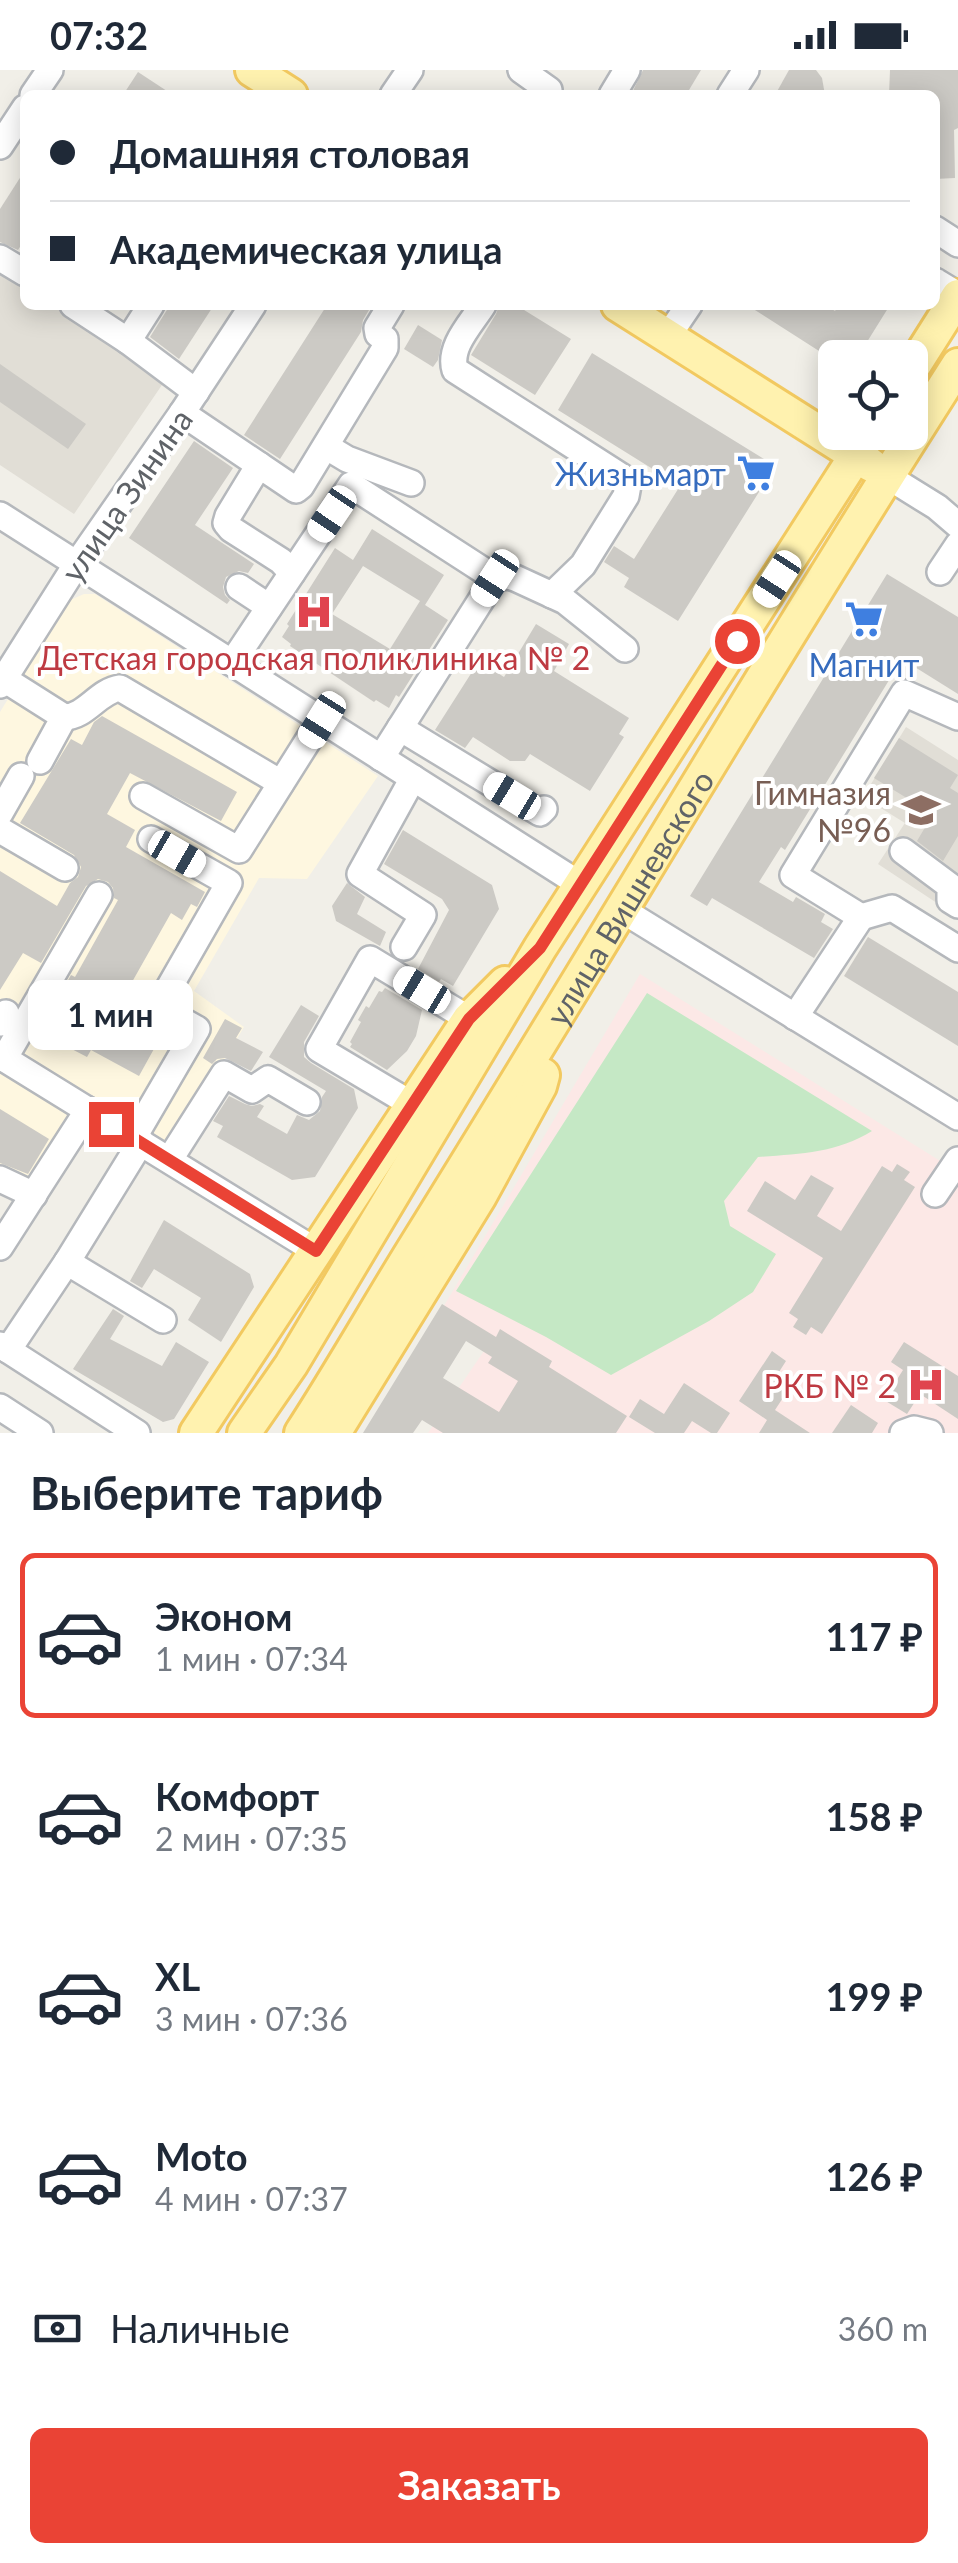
<!DOCTYPE html>
<html lang="ru">
<meta charset="utf-8">
<style>
:root{--surface:#fff;--page:#f2f2f3;--text:#1f2937;--muted:#747a83;--line:#e0e1e3;--accent:#ea4335}
body{margin:0;font-family:Lato,sans-serif;background:var(--page);color:var(--text);height:100vh;display:flex;flex-direction:column;font-size:38px;white-space:nowrap}
*{box-sizing:border-box;margin:0}
p{font-size:32px;color:var(--muted)}
.icon{flex:none;width:55px;height:55px;fill:none;stroke:currentColor;stroke-width:2;stroke-linecap:round;stroke-linejoin:round}
.map{position:relative;height:1363px;overflow:hidden}
.details{display:flex;flex-direction:column;background:var(--surface);flex:1}
.details>*{flex:none}
.guide{position:absolute;left:20px;top:20px;width:920px;height:220px;border-radius:15px;box-shadow:0 5px 25px #0003;display:grid;align-content:center;height:220px;padding:0 30px;background:var(--surface)}
.controls{position:absolute;left:818px;top:270px;display:grid;gap:20px}
.controls a{display:grid;place-items:center;width:110px;height:110px;border-radius:15px;background:var(--surface);box-shadow:0 5px 25px #0003;font-size:50px}
.end{position:absolute;width:45px;height:45px;margin:-22px;border:12px solid #ea4335;background:#fff;box-shadow:0 0 0 5px #fff}
.from{border-radius:50%}
.bubble{position:absolute;height:70px;border-radius:15px;background:var(--surface);box-shadow:0 5px 25px #0003;font-size:32px;font-weight:700;line-height:70px;text-align:center}
.car{position:absolute;width:30px;height:60px;margin:-30px -15px;border-radius:12px;box-shadow:0 0 8px 2px #0007;background:linear-gradient(#fff 24%,#345 0 40%,#fff 0 76%,#345 0 86%,#fff 0)}
.guide b{display:flex;align-items:center;gap:35px;height:95px;font-size:38px}
.guide b+b{border-top:2px solid var(--line)}
.guide i{width:25px;height:25px;background:var(--text)}
ul{padding:0;list-style:none}
li{display:flex;align-items:center;gap:30px;height:165px;margin:0 20px 15px;padding:0 10px;border:5px solid transparent;border-radius:15px}
li div{flex:1}
li b{display:block;font-size:38px}
li em{font-style:normal;font-weight:700}
li.selected{border-color:var(--accent)}
li>.icon{width:90px;height:90px;stroke-width:1.5}
h2{padding:0 30px;font-size:45px;line-height:120px}
.pay{display:flex;align-items:center;gap:25px;height:110px;padding:0 30px;font-size:38px}
.pay p{margin-inline-start:auto}
.cta{display:flex;gap:20px;margin-top:auto;padding:20px 30px}
.cta a{flex:1;height:115px;border-radius:15px;background:var(--accent);color:#fff;font-size:40px;font-weight:700;line-height:115px;text-align:center}
.status{display:flex;justify-content:space-between;align-items:center;height:70px;padding:0 50px;background:var(--surface);direction:ltr}
.status svg{height:28px;fill:currentColor}
.map>svg:first-child{display:block}
</style>
<div class="status"><b>07:32</b><svg viewBox="0 0 49 12"><path d="M0 12V9h3v3zM5 12V6h3v6zM10 12V3h3v9zM15 12V0h3v12zM26 1h20v11H26zM47 4h2v5h-2z"/></svg></div>
<div class="map">
<svg width="958" height="1363" viewBox="0 0 958 1363">
<rect width="100%" height="100%" fill="#f1efe8"/>
<!-- commercial -->
<path fill="#fef7e0" d="M84,524H95L378,706L307,809L259,808L194,921L244,957L162,1092L79,1043L25,1132L0,1117V642L68,531Z"/>
<!-- education -->
<g fill="#e1ded6">
<path d="M0,198L25,214V235H55L166,309L74,444L0,395Z"/>
<path d="M906,657L958,690V847L878,794L905,753L863,727Z"/>
</g>
<!-- medical -->
<path fill="#fce8e6" d="M640,904L958,1102V1363H428L486,1278L438,1246Z"/>
<!-- green -->
<path fill="#c5e8c5" d="M647,923L872,1061C837,1083 799,1084 758,1087L724,1131L730,1156L776,1184L753,1222L709,1251L611,1305L546,1267L456,1221Z"/>
<!-- building -->
<g fill="#cccac5" fill-rule="evenodd">
<path d="M643,0H701L686,25H631Z"/>
<path d="M789,0H816L822,8L825,25H775Z"/>
<path d="M890,0H958V58L954,60L955,108L935,109V25H889Z"/>
<path d="M138,2L173,25H123Z"/>
<path d="M25,100V169L18,180L0,172V139Z"/>
<path d="M170,235H214L179,289L150,267Z"/>
<path d="M327,235H372L363,250L361,262L280,389L244,365Z"/>
<path d="M499,235H516L571,269L535,325L471,285L496,244Z"/>
<path d="M747,235H825L835,241L839,235H890L857,288H830Z"/>
<path d="M418,255L442,270L438,290L433,297L404,279Z"/>
<path d="M592,283L764,389L771,397V407L764,414L678,551L624,517L629,508L604,492L614,476L634,489L680,416L558,340Z"/>
<path d="M0,294L86,354L68,379L0,332Z"/>
<path d="M194,371L233,398L195,455L254,494L248,503L239,501L226,507L223,517L225,525L230,530L227,534L129,468Z"/>
<path d="M372,459L444,505L425,535L448,550L399,627L396,625L389,638L376,630L374,632L290,576L291,574L282,567L289,556L287,554L335,478L353,490ZM363,496L420,531L390,579L332,544Z"/>
<path d="M887,504L958,547V624L902,589L785,780L781,777L759,812L793,832L796,827L825,844L821,852L833,859L814,888L712,828L707,836L690,826Z"/>
<path d="M536,554L569,574L554,601L629,648L619,664L624,667L590,721L530,684L525,691H510L473,667L465,678L435,660L479,591L504,607Z"/>
<path d="M102,646L237,722L221,751L130,703L107,744L135,760L126,777L205,822L197,837L191,834L182,850L171,843L110,951L155,977L139,1006L91,980L87,987L62,974L75,951L52,938L71,905L75,907L118,830L114,828L113,818L108,812L98,809L86,816L41,893L23,883L0,920V801L57,836L70,813L78,807L81,797L74,785L20,753L71,669L82,675L94,652Z"/>
<path d="M899,668L958,705L950,718L958,723V766L943,791L917,771L933,744L874,708Z"/>
<path d="M403,760L492,815L499,839L453,916L441,909L439,912L418,899L449,840L442,829L384,794Z"/>
<path d="M347,813L365,827L357,844L386,862L380,876L336,851L332,836Z"/>
<path d="M868,867L958,922V976L844,906Z"/>
<path d="M385,918L422,940L416,966L407,981L387,1000L350,977L352,974L350,972L361,952L358,950L366,936L369,938L379,921L382,922Z"/>
<path d="M301,935L319,946L304,972V987L311,993L354,1019L358,1038L315,1107L292,1110L217,1067L223,1056L213,1051L229,1026L245,1034L252,1036L260,1034L264,1036L257,1047L287,1064L297,1045L309,1050L320,1041L322,1027L326,1021L269,987Z"/>
<path d="M225,949L242,958L236,968L263,982L251,1001L225,988L217,989L212,994L203,988Z"/>
<path d="M0,1039L49,1069L28,1104L0,1093Z"/>
<path d="M897,1094L910,1102L904,1110L915,1117L822,1264L811,1257L806,1265L793,1257L798,1249L789,1243L823,1188L747,1141L765,1111L795,1130L811,1105L834,1118L817,1146L841,1161L882,1096L892,1102Z"/>
<path d="M164,1150L250,1204L254,1217L221,1272L188,1250L201,1228L154,1199L142,1218L130,1211Z"/>
<path d="M442,1234L496,1267L500,1259L552,1291L549,1297L627,1346L616,1363H443L422,1350L413,1363H363ZM466,1271L492,1287L488,1293L518,1311L499,1342L443,1308Z"/>
<path d="M113,1239L124,1246L110,1269L162,1296L176,1272L209,1292L174,1349L163,1352L73,1299Z"/>
<path d="M904,1272L958,1306V1349L920,1324L907,1344L884,1330L903,1300L891,1292Z"/>
<path d="M772,1281L786,1291L779,1302L794,1311L775,1340L810,1363H759L767,1350L739,1331Z"/>
<path d="M684,1313L730,1343L717,1363H711L692,1351L684,1363H655L629,1347L640,1329L664,1344Z"/>
<path d="M851,1335L878,1353L872,1363H832Z"/>
</g>
<g fill="none" stroke-linecap="round" stroke-linejoin="round">
<!-- minor casing -->
<g stroke="#b5b8bc" stroke-width="30">
<g id="minor">
<path d="M521,0L549,20"/>
<path d="M33,25L50,0"/>
<path d="M393,25L410,0"/>
<path d="M612,25L627,0"/>
<path d="M730,25L746,0"/>
<path d="M0,76L25,38"/>
<path d="M935,159L958,174"/>
<path d="M0,188L25,203"/>
<path d="M935,211L958,225"/>
<path d="M73,235L128,271L196,322"/>
<path d="M483,235C471,254 448,277 455,300L622,407L628,415L626,426L583,495L552,525"/>
<path d="M668,266L689,235"/>
<path d="M128,271L151,235"/>
<path d="M182,343L296,420L301,416L385,278V269L378,264L377,258L391,235"/>
<path d="M327,377L347,389L411,413"/>
<path d="M259,395L228,446L226,453L231,459L281,491L292,503"/>
<path d="M887,406L937,437L958,455"/>
<path d="M0,445L581,815"/>
<path d="M940,502L958,475"/>
<path d="M239,517L269,537"/>
<path d="M232,593L351,415L495,508L508,506L515,508L565,531L625,579"/>
<path d="M4,609L64,647L40,691"/>
<path d="M0,615L76,495L182,343L253,235"/>
<path d="M64,647C86,647 98,621 120,618L281,713"/>
<path d="M400,658L495,508"/>
<path d="M381,688L400,658L540,743L544,739"/>
<path d="M143,726L239,780L321,650"/>
<path d="M0,743L21,706"/>
<path d="M0,760L65,798"/>
<path d="M903,781L950,816V830L958,835"/>
<path d="M622,840L958,1047"/>
<path d="M861,847L892,838L958,879"/>
<path d="M404,877L423,845L360,804L413,708"/>
<path d="M795,947L861,847L793,805L904,623L958,647"/>
<path d="M0,953L6,943"/>
<path d="M0,986L316,1181"/>
<path d="M4,989L99,825"/>
<path d="M413,1035L319,979L370,889L469,949"/>
<path d="M134,1067L197,959L158,937L229,813L151,769"/>
<path d="M170,1089L224,1004L252,1020L268,1009L307,1032"/>
<path d="M0,1109L34,1125"/>
<path d="M935,1124L958,1090"/>
<path d="M0,1177L88,1040"/>
<path d="M67,1192L163,1250"/>
<path d="M0,1275L137,1363"/>
<path d="M8,1280L67,1192L141,1072"/>
<path d="M0,1337L40,1363"/>
<path d="M903,1363L914,1359L930,1363"/>
</g>
</g>
<!-- major casing -->
<g stroke="#f2c960" stroke-width="38">
<g id="major">
<path d="M252,0L291,25"/>
<path d="M618,235L871,395"/>
<path d="M910,302L958,226"/>
<path d="M196,1363L469,949L505,913"/>
<path d="M244,1363L291,1295L540,878L871,362"/>
<path id="s1" d="M301,1363C342,1300 379,1234 419,1170C600,879 773,584 958,295"/>
<path d="M334,1363L480,1126L540,1016L543,1005"/>
</g>
</g>
<!-- minor -->
<use href="#minor" stroke="#fff" stroke-width="25"/>
<!-- major -->
<use href="#major" stroke="#fff2af" stroke-width="32"/>
</g>
<g fill="none" stroke-linecap="round" stroke-linejoin="round">
<!-- route -->
<path stroke="#ea4335" stroke-width="12" d="M111,1054L316,1181L469,949L540,878L737,571"/>
</g>
<!-- icons -->
<defs>
<g id="supermarket-bare" transform="scale(3)"><path d="M-6-5.5h2.5l.6 2H6L4.5 2H-2.5L-4.4-4H-6ZM-1.5 3.2a1.3 1.3 0 1 0 .1 0ZM3 3.2a1.3 1.3 0 1 0 .1 0Z" fill="#3f7fe0" stroke="#fff" stroke-width="2.5" paint-order="stroke"/></g>
<g id="hospital-bare" transform="scale(3)"><path d="M-5-5h3v3.5h4V-5h3V5h-3V1.5h-4V5h-3Z" fill="#e0444e" stroke="#fff" stroke-width="2.5" paint-order="stroke"/></g>
<g id="school-bare" transform="scale(3)"><path d="M0-5L7-2L0 1L-7-2ZM-4 1L0 2.5L4 1V4Q0 6-4 4Z" fill="#8d6e63" stroke="#fff" stroke-width="2.5" paint-order="stroke"/></g>
</defs>
<g fill-rule="evenodd">
<use href="#supermarket-bare" x="756" y="403"/>
<use href="#hospital-bare" x="314" y="542"/>
<use href="#supermarket-bare" x="864" y="549"/>
<use href="#school-bare" x="921" y="740"/>
<use href="#hospital-bare" x="926" y="1315"/>
</g>
<g text-anchor="middle" dominant-baseline="central" stroke-width="8" stroke-linejoin="round" paint-order="stroke">
<!-- shop labels -->
<g font-size="32" fill="#366cbe" stroke="#fff" text-anchor="end">
<text x="726" y="403">Жизньмарт</text>
<text x="864" y="594" text-anchor="middle">Магнит</text>
</g>
<!-- street labels -->
<g font-size="32" fill="#5f6368" stroke="#fff">
<text transform="translate(126 425) rotate(-55)">улица Зинина</text>
<text stroke="none"><textPath href="#s1" startOffset="628">улица Вишневского</textPath></text>
</g>
<!-- health labels -->
<g font-size="32" fill="#be3a42" stroke="#fff">
<text x="314" y="587">Детская городская поликлиника № 2</text>
<text x="896" y="1315" text-anchor="end">РКБ № 2</text>
</g>
<!-- education labels -->
<g font-size="32" fill="#785e54" stroke="#fff" text-anchor="end">
<text x="891" y="722">Гимназия<tspan x="891" dy="37">№96</tspan></text>
</g>
</g>
</svg>
<div class="controls">
<a><svg class="icon" aria-label="locate" viewBox="0 0 24 24"><circle cx="12" cy="12" r="6"/><path d="M12 2v4M12 18v4M2 12h4M18 12h4"/></svg></a>
</div>
<i class="end from" style="left:737px;top:571px"></i>
<i class="end" style="left:111px;top:1054px"></i>
<div class="bubble" style="left:28px;top:910px;width:165px">1 мин</div>
<i class="car" style="left:332px;top:444px;rotate:214deg"></i>
<i class="car" style="left:495px;top:508px;rotate:213deg"></i>
<i class="car" style="left:777px;top:509px;rotate:213deg"></i>
<i class="car" style="left:322px;top:650px;rotate:212deg"></i>
<i class="car" style="left:512px;top:726px;rotate:301deg"></i>
<i class="car" style="left:177px;top:784px;rotate:120deg"></i>
<i class="car" style="left:422px;top:920px;rotate:301deg"></i>
<div class="guide">
<b><i class="from"></i>Домашняя столовая</b>
<b><i></i>Академическая улица</b>
</div>
</div>
<section class="details">
<h2>Выберите тариф</h2>
<ul>
<li class="selected"><svg class="icon" aria-label="car" viewBox="0 0 24 24"><path d="M5 17H2v-5l4-1 3-4h7l3 4 3 1v5h-3M9 17h6M6 11h13"/><circle cx="7" cy="17" r="2"/><circle cx="17" cy="17" r="2"/></svg><div><b>Эконом</b><p>1 мин · 07:34</p></div><em>117 ₽</em></li>
<li><svg class="icon" aria-label="car" viewBox="0 0 24 24"><path d="M5 17H2v-5l4-1 3-4h7l3 4 3 1v5h-3M9 17h6M6 11h13"/><circle cx="7" cy="17" r="2"/><circle cx="17" cy="17" r="2"/></svg><div><b>Комфорт</b><p>2 мин · 07:35</p></div><em>158 ₽</em></li>
<li><svg class="icon" aria-label="car" viewBox="0 0 24 24"><path d="M5 17H2v-5l4-1 3-4h7l3 4 3 1v5h-3M9 17h6M6 11h13"/><circle cx="7" cy="17" r="2"/><circle cx="17" cy="17" r="2"/></svg><div><b>XL</b><p>3 мин · 07:36</p></div><em>199 ₽</em></li>
<li><svg class="icon" aria-label="car" viewBox="0 0 24 24"><path d="M5 17H2v-5l4-1 3-4h7l3 4 3 1v5h-3M9 17h6M6 11h13"/><circle cx="7" cy="17" r="2"/><circle cx="17" cy="17" r="2"/></svg><div><b>Moto</b><p>4 мин · 07:37</p></div><em>126 ₽</em></li>
</ul>
<div class="pay"><svg class="icon" aria-label="cash" viewBox="0 0 24 24"><path d="M3 7h18v10H3z"/><circle cx="12" cy="12" r="2"/></svg>Наличные<p>360 m</p></div>
<div class="cta"><a>Заказать</a></div>
</section>
